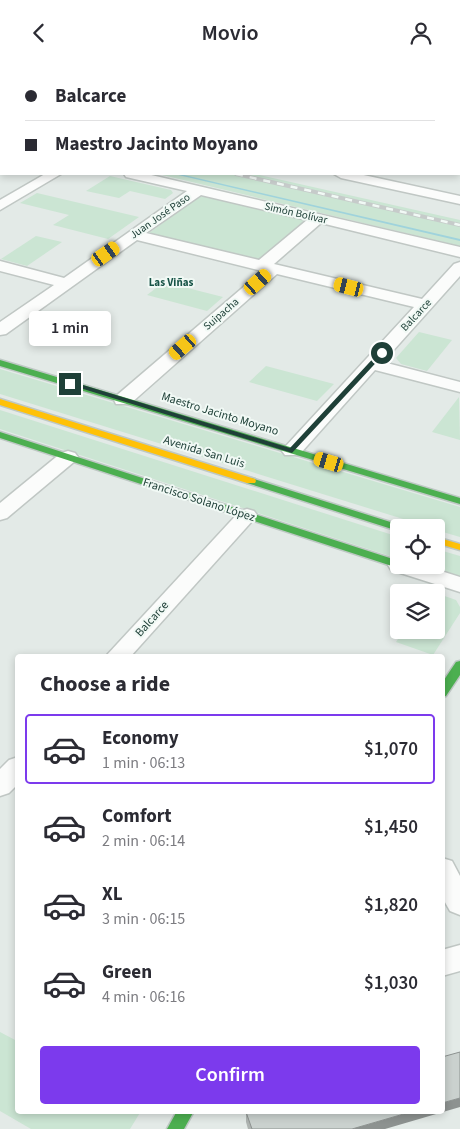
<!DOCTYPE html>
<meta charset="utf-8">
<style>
:root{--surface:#fff;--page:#f2f2f3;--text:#2b2b33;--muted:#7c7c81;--line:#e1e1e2;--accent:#7c3aed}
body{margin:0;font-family:"Source Sans 3",sans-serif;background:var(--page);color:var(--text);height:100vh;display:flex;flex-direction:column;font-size:19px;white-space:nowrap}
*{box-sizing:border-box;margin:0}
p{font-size:16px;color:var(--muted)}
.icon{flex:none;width:28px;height:28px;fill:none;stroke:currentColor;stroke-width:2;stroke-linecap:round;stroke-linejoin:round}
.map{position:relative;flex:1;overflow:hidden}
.side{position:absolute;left:15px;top:589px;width:430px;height:460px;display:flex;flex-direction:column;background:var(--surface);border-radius:5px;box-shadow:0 2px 8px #0003}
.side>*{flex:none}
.top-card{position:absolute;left:0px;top:0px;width:460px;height:110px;box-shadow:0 2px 8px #0003;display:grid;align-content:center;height:110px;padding:0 25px;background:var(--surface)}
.buttons{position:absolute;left:390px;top:454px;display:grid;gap:10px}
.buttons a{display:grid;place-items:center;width:55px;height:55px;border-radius:5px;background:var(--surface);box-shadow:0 2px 8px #0003;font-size:25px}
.end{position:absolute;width:22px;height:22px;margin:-11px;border:6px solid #1f4038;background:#fff;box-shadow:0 0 0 2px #fff}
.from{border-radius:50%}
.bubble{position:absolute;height:35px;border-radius:5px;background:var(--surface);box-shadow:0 2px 8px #0003;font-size:16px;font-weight:600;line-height:35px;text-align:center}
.car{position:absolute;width:15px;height:30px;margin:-15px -8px;border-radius:6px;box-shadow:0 0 4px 1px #0007;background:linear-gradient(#f5c518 24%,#345 0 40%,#f5c518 0 76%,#345 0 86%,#f5c518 0)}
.top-card b{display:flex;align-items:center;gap:18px;height:48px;font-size:19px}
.top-card b+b{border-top:1px solid var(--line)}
.top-card i{width:12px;height:12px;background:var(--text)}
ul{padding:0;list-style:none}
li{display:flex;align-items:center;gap:15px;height:70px;margin:0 10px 8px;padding:0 15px;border:2px solid transparent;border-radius:5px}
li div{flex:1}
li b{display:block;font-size:19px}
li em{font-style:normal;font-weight:600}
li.active{border-color:var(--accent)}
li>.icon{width:45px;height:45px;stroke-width:1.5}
h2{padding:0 25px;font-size:22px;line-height:60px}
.action{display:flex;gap:10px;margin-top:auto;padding:10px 25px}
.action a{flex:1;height:58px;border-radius:5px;background:var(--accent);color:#fff;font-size:20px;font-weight:600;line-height:58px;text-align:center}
header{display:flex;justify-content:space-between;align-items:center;height:65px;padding:0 25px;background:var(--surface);font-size:22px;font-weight:600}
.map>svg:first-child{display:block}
</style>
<header><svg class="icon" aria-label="back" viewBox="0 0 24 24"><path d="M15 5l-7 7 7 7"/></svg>Movio<svg class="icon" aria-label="person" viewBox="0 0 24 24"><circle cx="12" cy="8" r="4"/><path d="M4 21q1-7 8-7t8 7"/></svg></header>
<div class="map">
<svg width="460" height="1064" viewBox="0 0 460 1064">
<rect width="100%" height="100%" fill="#e3eae7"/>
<!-- green -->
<g fill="#cbe5d3">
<path d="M158,109H255L460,155V181Z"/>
<path d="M110,111L171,125L173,128L165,134L130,126L119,133L86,126Z"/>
<path d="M37,128L139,152L108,174L53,160L69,150L20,138Z"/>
<path d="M204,131L305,154V155L258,195L149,168L197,133Z"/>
<path d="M36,171L62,177L27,201L1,194Z"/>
<path d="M164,217L223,232L207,246L147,230Z"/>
<path d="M419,267L452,275L427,306L401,299L396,293Z"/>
<path d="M266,301L334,319L317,336L249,317Z"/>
<path d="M0,304L460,442V472L436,465V462H429L0,329Z"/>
<path d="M459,332L460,375L432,367Z"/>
<path d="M0,345L399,472V494L0,364Z"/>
<path d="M436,484L460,491V513L419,500H436Z"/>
<path d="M436,528L456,535L460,542V548L433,590L396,577L404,565H436Z"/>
<path d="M0,967L17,976L18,1046H141L130,1064H31L0,1046Z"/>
</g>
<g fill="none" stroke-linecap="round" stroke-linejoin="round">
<!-- stream -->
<g fill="#9fd3dc" fill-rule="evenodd">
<rect x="0" y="66" width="1" height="3"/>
<path d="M174,109H180L460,174V176Z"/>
</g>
<!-- street casing -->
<g stroke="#c0c7c4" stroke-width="3">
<g id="street">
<path d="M297,0H314L315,1H298Z"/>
<rect x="459" y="25" width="1" height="8"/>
<rect x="0" y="29" width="1" height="8"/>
<rect x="0" y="74" width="1" height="8"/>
<rect x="459" y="80" width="1" height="8"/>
<path d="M45,109H61L0,145V135Z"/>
<path d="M124,109H147L460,182V192L321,158L274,199L422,234L454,199L460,197V211L383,297L460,317V327L375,305L299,390H285L282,386L285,382L414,242L277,209L130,339H116L114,335L116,331L262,206L137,175L6,269L0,270V257L54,220L0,206V196L64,213L187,126L126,112ZM201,130L307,155L259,195L146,168Z"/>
<path d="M334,109H359L460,131V139L341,113Z"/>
<path d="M68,386L75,388L78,392L75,396L7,453L0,455V438L61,388Z"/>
<path d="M247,444L254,446L257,450L254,454L131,591H106L240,446Z"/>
<path d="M399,493V500H422L460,512V527L391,505L388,500L391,495Z"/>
<path d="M18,692V719L9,728L0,731V704L9,695Z"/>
<path d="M442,793L452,796L460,811V850L450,846L442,832Z"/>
<path d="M460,880V906L442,911V885Z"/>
</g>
</g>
<!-- fast casing -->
<g stroke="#bec8c4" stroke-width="3">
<g id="fast">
<path d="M0,295L460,433V439L0,301Z"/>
<path d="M0,367L399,496V500H404L399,503L395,502L0,373Z"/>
<path d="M251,413L403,461L404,462H399V466L395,465L247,418L246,416Z"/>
<path d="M460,596V610L446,631L442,632V618L456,597Z"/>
<path d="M177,1046H194L184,1064H167Z"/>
</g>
</g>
<!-- slow casing -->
<g stroke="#bec8c4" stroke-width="3">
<g id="slow">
<path d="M0,334L255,414L256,416L255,418H247L0,340Z"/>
<path d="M436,472L460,479V485L436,478Z"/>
</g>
</g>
<!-- street -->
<use href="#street" fill="#fbfcfb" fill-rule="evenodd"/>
<!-- fast -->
<use href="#fast" fill="#4caf50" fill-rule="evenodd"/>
<!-- slow -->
<use href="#slow" fill="#ffc107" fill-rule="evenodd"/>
<!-- rail casing -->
<g stroke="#c6cbca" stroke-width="4">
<path id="rail" d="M236,109L460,160"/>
</g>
<!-- rail -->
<use href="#rail" stroke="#f1f9f5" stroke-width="2.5" stroke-dasharray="7" stroke-linecap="butt"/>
</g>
<!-- wall -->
<path fill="#aeb4b1" d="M246,1047L385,1064H248L246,1057Z"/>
<!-- shaded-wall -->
<path fill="#8d9290" d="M460,1033V1042L385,1064H352L414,1046H442V1038Z"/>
<!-- building -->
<g fill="#cad1ce" stroke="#8d9290">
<path d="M460,987V1033L442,1038V992Z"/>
<path d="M247,1046H414L352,1064H252L246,1047Z"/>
</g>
<!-- route -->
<path fill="#1f4038" d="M380,286L385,288L292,388L67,319L73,317L290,383Z"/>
<g text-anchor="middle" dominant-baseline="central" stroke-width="4" stroke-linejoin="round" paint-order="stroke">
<!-- far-street labels -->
<g font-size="11" fill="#1f4038" stroke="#f1f9f5">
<text transform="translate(296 148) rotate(13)">Simón Bolívar</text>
<text transform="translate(160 151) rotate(-35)">Juan José Paso</text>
<text transform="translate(221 249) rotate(-41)">Suipacha</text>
<text transform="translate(416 250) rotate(-47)">Balcarce</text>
</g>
<!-- far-neighbourhood labels -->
<g font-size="11" font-weight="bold" fill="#185447" stroke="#f1f9f5">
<text x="171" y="217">Las Viñas</text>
</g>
<!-- street labels -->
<g font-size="12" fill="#1f4038" stroke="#f1f9f5">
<text transform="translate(220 349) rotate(17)">Maestro Jacinto Moyano</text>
<text transform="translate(204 387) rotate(17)">Avenida San Luis</text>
<text transform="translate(199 435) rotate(18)">Francisco Solano López</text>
<text transform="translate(152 554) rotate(-48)">Balcarce</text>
</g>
</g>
</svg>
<div class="buttons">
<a><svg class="icon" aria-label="locate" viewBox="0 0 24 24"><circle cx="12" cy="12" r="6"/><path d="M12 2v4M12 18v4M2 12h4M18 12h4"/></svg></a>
<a><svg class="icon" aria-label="layers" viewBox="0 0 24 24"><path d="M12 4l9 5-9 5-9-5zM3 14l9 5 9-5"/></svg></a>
</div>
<i class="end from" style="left:382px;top:288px"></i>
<i class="end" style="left:70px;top:319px"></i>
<div class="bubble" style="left:29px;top:246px;width:82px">1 min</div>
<i class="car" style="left:106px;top:189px;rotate:55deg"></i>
<i class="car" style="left:258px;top:217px;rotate:49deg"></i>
<i class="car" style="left:349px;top:222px;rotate:284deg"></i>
<i class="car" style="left:183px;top:282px;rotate:229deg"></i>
<i class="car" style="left:329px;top:397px;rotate:287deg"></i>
<div class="top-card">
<b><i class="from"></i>Balcarce</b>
<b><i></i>Maestro Jacinto Moyano</b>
</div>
<section class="side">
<h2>Choose a ride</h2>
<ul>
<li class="active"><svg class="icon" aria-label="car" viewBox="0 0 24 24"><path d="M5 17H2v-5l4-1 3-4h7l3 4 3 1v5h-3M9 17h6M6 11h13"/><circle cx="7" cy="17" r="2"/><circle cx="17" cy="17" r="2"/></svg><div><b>Economy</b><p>1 min · 06:13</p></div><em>$1,070</em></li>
<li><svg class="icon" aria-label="car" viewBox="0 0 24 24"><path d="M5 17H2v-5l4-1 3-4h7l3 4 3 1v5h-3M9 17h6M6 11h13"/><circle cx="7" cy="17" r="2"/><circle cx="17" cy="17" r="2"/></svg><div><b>Comfort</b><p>2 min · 06:14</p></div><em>$1,450</em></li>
<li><svg class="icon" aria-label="car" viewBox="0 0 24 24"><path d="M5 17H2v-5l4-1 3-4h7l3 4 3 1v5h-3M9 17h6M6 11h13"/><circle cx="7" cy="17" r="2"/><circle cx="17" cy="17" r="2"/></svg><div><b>XL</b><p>3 min · 06:15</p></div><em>$1,820</em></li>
<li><svg class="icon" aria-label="car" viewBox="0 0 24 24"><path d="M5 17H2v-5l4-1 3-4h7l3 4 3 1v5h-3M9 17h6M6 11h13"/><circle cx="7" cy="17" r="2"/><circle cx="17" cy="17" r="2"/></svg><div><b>Green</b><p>4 min · 06:16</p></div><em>$1,030</em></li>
</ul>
<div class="action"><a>Confirm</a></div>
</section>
</div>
